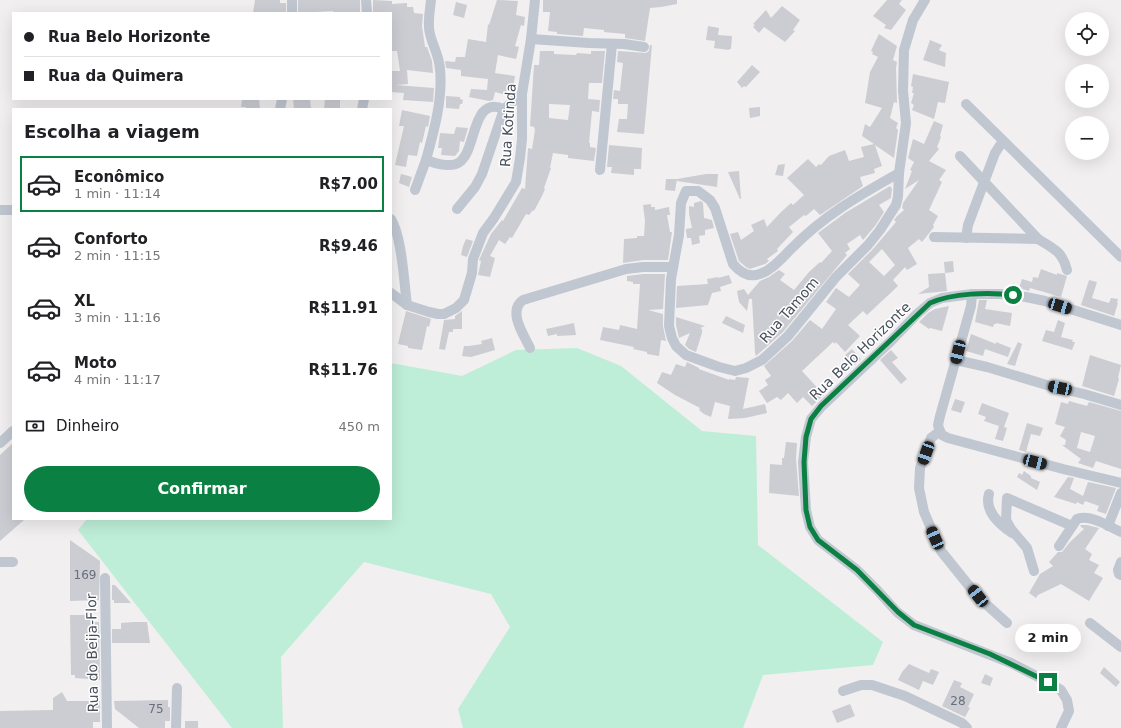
<!DOCTYPE html>
<html lang="pt">
<meta charset="utf-8">
<style>
:root{--surface:#fff;--page:#f6f6f6;--text:#202124;--muted:#757577;--line:#e0e0e0;--accent:#0b8043}
body{margin:0;font-family:"DejaVu Sans",sans-serif;background:var(--page);color:var(--text);height:100vh;display:flex;flex-direction:column;font-size:15px;white-space:nowrap}
*{box-sizing:border-box;margin:0}
p{font-size:13px;color:var(--muted)}
.icon{flex:none;width:22px;height:22px;fill:none;stroke:currentColor;stroke-width:2;stroke-linecap:round;stroke-linejoin:round}
.map{position:relative;flex:1;overflow:hidden}
.panel{position:absolute;left:12px;top:108px;width:380px;height:412px;display:flex;flex-direction:column;background:var(--surface);border-radius:0px;box-shadow:0 4px 16px #0002}
.panel>*{flex:none}
.guide{position:absolute;left:12px;top:12px;width:380px;height:88px;border-radius:0px;box-shadow:0 4px 16px #0002;display:grid;align-content:center;height:88px;padding:0 12px;background:var(--surface)}
.fabs{position:absolute;left:1065px;top:12px;display:grid;gap:8px}
.fabs a{display:grid;place-items:center;width:44px;height:44px;border-radius:50%;background:var(--surface);box-shadow:0 4px 16px #0002;font-size:20px}
.end{position:absolute;width:18px;height:18px;margin:-9px;border:5px solid #0b8043;background:#fff;box-shadow:0 0 0 2px #fff}
.from{border-radius:50%}
.bubble{position:absolute;height:28px;border-radius:14px;background:var(--surface);box-shadow:0 4px 16px #0002;font-size:13px;font-weight:800;line-height:28px;text-align:center}
.car{position:absolute;width:12px;height:24px;margin:-12px -6px;border-radius:5px;box-shadow:0 0 3px 1px #0007;background:linear-gradient(#222 24%,#8ab4d8 0 40%,#222 0 76%,#8ab4d8 0 86%,#222 0)}
.guide b{display:flex;align-items:center;gap:14px;height:38px;font-size:15px}
.guide b+b{border-top:1px solid var(--line)}
.guide i{width:10px;height:10px;background:var(--text)}
ul{padding:0;list-style:none}
li{display:flex;align-items:center;gap:12px;height:56px;margin:0 8px 6px;padding:0 4px;border:2px solid transparent;border-radius:0px}
li div{flex:1}
li b{display:block;font-size:15px}
li em{font-style:normal;font-weight:800}
li.current{border-color:var(--accent)}
li>.icon{width:36px;height:36px;stroke-width:1.5}
h2{padding:0 12px;font-size:18px;line-height:48px}
.pay{display:flex;align-items:center;gap:10px;height:44px;padding:0 12px;font-size:15px}
.pay p{margin-inline-start:auto}
.action{display:flex;gap:8px;margin-top:auto;padding:8px 12px}
.action a{flex:1;height:46px;border-radius:24px;background:var(--accent);color:#fff;font-size:16px;font-weight:800;line-height:46px;text-align:center}
.map>svg:first-child{display:block}
</style>
<div class="map">
<svg width="1121" height="728" viewBox="0 0 1121 728">
<rect width="100%" height="100%" fill="#f1efef"/>
<!-- green -->
<path fill="#beeed8" d="M577,348L621,366L702,431L756,436L758,545L883,642L873,665L763,675L743,728H463L458,709L510,627L491,594L364,562L281,657L283,728H232L78,530L87,519H391V363L462,376L516,350Z"/>
<!-- building -->
<g fill="#cccdd3" fill-rule="evenodd">
<path d="M255,0H280V3H286V13H253Z"/>
<path d="M298,0H360V13H333V11L298,13Z"/>
<path d="M373,0L392,1V4L407,3V7H413L414,13L423,14L422,26L425,47H427L432,61L433,73L407,70L408,84L396,85L434,88L433,102L403,100L404,93L391,92V71H400L397,51H391V13H373Z"/>
<path d="M497,0L518,1L516,15L525,17L524,26L521,25L515,46L519,47L516,59L498,55L495,73L515,76L512,94L510,96L495,92L493,100L489,101L469,97L471,89L487,90L488,79L461,76V70L446,68L445,61L455,62L456,57H465L468,39L486,42L488,24L489,25Z"/>
<path d="M543,0H677V4L661,7L650,8L645,41L625,38V34L604,32V30L584,28L583,36L557,34V32L548,31L550,12H543Z"/>
<path d="M887,0H902L899,4L906,10L891,30L884,28L886,25L873,16Z"/>
<path d="M456,2L467,5L464,18L453,15Z"/>
<path d="M782,6L800,20L793,30L795,31L785,42L764,27L759,33L753,27L755,25L753,24L766,10L771,18Z"/>
<path d="M708,26L719,28L718,35L732,36L731,49H729V50L714,48L715,41L706,40Z"/>
<path d="M879,34L897,46L893,60L897,62L896,68L897,103L894,102L890,118L898,123L896,128L898,130L894,158L875,145L882,166L874,169L875,173L860,177L863,186L820,215L814,209L806,216L804,215L789,227L793,232L777,249L778,251L767,259L769,261L765,264L750,269L746,267L739,261L730,234L738,232L741,240L754,231L751,225L764,219L767,227L780,213L791,203L793,205L804,195L787,178L808,159L816,167L819,164L821,165L829,156L845,150L849,161L864,157L861,147L874,144L862,136L865,124L870,127L882,108L865,103L870,72L878,57L872,54L873,52L871,51L876,40Z"/>
<path d="M930,40L942,45L939,50L946,53L945,67L923,60Z"/>
<path d="M650,45H652L644,134L617,132L619,119H627L628,104H618V99H613L614,90L620,91L623,63L617,62L618,51L646,53L649,51Z"/>
<path d="M540,51H554V54L576,55L577,53L591,54V51H605L602,83H589L588,99L600,100L599,112L592,111L589,143H590V147L596,148L594,161L568,158V155L553,153L550,168H551L544,188L545,189L542,196L534,211L533,210L529,215L526,214L512,238L510,237L505,244L499,240L490,256L495,258L490,277L478,275L481,261L479,260L491,234L502,220L503,221L522,188L525,189L528,148L532,149L535,130L534,127L530,126L531,111L534,65H539ZM549,104L570,105L568,120L549,118Z"/>
<path d="M752,65L760,72L746,87L744,86L742,88L737,82Z"/>
<path d="M913,74L949,82L945,103L938,102L934,119L912,110L914,105L911,103L914,93H912L913,87L911,86Z"/>
<path d="M446,96L460,97V99L463,100L462,104H460L459,109L446,108Z"/>
<path d="M259,99L260,109H245L246,107H241L242,100Z"/>
<path d="M293,99H310L311,109H294Z"/>
<path d="M325,99H340V109H324Z"/>
<path d="M760,107V116L750,118L749,108Z"/>
<path d="M402,110L430,116L428,127L426,126L422,143L420,142L417,156L408,155L406,167L395,165L404,126H399Z"/>
<path d="M934,121L943,125L940,136L941,137L937,147L939,149L929,161L946,170L939,180L942,182L929,210L938,216L933,225L934,227L922,242L919,239L908,248L917,264L907,270L905,267L893,280L898,286L867,315L863,311L848,325L860,336L845,352L836,342L835,344L833,342L802,371L824,395L812,406L803,397L797,403L788,393L781,400L777,397L767,403L759,391L768,385L765,380L771,376L764,366L792,341L810,320L822,329L836,309L826,302L836,288L849,297L860,285L848,274L873,249L896,222L894,220L897,216L904,210L902,208L903,203L919,180L905,189L912,171L910,170L914,162L908,158L913,139L924,144ZM882,249L895,265L884,276L869,262Z"/>
<path d="M456,127L468,128L464,142L460,141L459,151L455,156L441,155L442,148H438L440,133L454,134Z"/>
<path d="M609,145L642,148L641,169H634V175L611,173L612,167H607Z"/>
<path d="M785,164L783,176L775,175L778,165Z"/>
<path d="M739,171L741,199H740L728,172Z"/>
<path d="M401,174L412,177L409,187L399,183Z"/>
<path d="M706,174H718L717,187L677,181V179Z"/>
<path d="M666,179H677L675,191L665,190Z"/>
<path d="M890,186L892,189L891,198L879,205L884,212L875,226L863,240L860,235L847,244L850,249L845,253L847,255L783,332L756,356L755,353L752,299H749L747,311L739,302L737,291L744,289L748,295L760,281L769,277L779,270L785,274L780,280L794,290L809,272L820,262L821,263L832,251L818,233L845,213Z"/>
<path d="M701,201L703,203L704,218L712,220L714,228L705,230V235L699,236L700,243L692,245L691,238H687L686,231V229L692,228L689,214V206L694,207V203Z"/>
<path d="M651,204V207H655V210L669,207L670,215H667L670,232H672L668,260H643L623,263L624,239L637,238V236H644L645,221L643,205Z"/>
<path d="M466,239L473,241L467,257L461,255L463,246Z"/>
<path d="M953,261L954,272L945,273L944,262Z"/>
<path d="M1041,269L1057,275V273L1067,276L1061,297L1030,288L1029,291L1019,288L1022,279L1032,282L1033,277L1038,278Z"/>
<path d="M945,273L947,291L918,294L929,287L928,274Z"/>
<path d="M643,274H665L663,309L648,310L663,314V326L666,341L661,340L659,356L647,354V352L633,349L634,347L600,340L603,327L619,330L620,325L637,329L640,284H633V282L627,281V276Z"/>
<path d="M729,275L732,283L720,287L721,291L712,293L708,305L676,308L677,286L708,284L707,279L718,277V278Z"/>
<path d="M1089,280L1097,282L1092,298L1109,303L1111,298L1118,299L1117,303H1118L1114,316L1081,305Z"/>
<path d="M979,300H987L985,309L1012,313L1010,326L996,323V324H994L993,327L975,322Z"/>
<path d="M949,306L942,331L930,328L929,329L919,322L928,313L935,309Z"/>
<path d="M406,311L431,319L429,327L427,326L422,350L408,348V346L398,344Z"/>
<path d="M462,311V329H453V332H449L445,350L439,349L444,320L455,319V316Z"/>
<path d="M726,316L745,325L743,333L722,323Z"/>
<path d="M676,317L705,326L700,328L702,329V333L696,352L689,349L685,345L690,333L679,338L676,325Z"/>
<path d="M1058,320L1065,323L1061,337L1073,340L1072,342H1075L1072,350L1042,341L1046,330L1054,332Z"/>
<path d="M574,323L576,335L557,336V334L548,336L546,329Z"/>
<path d="M971,334L996,344V342L1011,348L1008,357L985,349L983,356L966,351Z"/>
<path d="M492,338L495,350L471,357L462,356L464,346H469L482,344L481,341Z"/>
<path d="M1018,342L1022,344L1015,366L1007,364Z"/>
<path d="M852,349L861,359L855,365L845,355Z"/>
<path d="M891,350L898,358L892,362L907,379L901,384L880,360Z"/>
<path d="M1090,355L1121,365L1118,378L1119,379L1114,396L1082,386Z"/>
<path d="M687,362L699,368V369L729,380V379L735,380L736,377L749,378L743,409L765,404L767,413L745,418L728,419L730,406L715,402L711,417L704,414L699,410L700,408L675,395L657,383L662,372L671,375L676,364L685,367Z"/>
<path d="M955,399L965,402L961,413L951,410Z"/>
<path d="M1069,401L1087,406L1089,402L1121,411V469L1096,461L1093,468L1078,463L1081,459L1062,445H1065L1066,440L1060,436L1065,427L1055,424L1061,402L1068,404ZM1081,432L1095,436L1090,452L1077,448Z"/>
<path d="M982,403L1009,413L1004,427L1007,428L1003,441L995,439L999,426L984,421L986,417L978,414Z"/>
<path d="M1027,423L1043,428L1040,436L1031,434L1026,452L1019,450Z"/>
<path d="M786,442L797,443L796,459L799,496L769,493L770,464L782,465V458H784Z"/>
<path d="M13,443V519H25L0,541V455Z"/>
<path d="M1024,471L1031,476V478L1040,482L1037,490L1017,477L1019,473L1022,475Z"/>
<path d="M1068,477L1074,478L1070,489L1083,496L1088,482L1116,488L1106,514L1097,511L1099,506L1085,501L1083,505L1077,502L1076,504L1054,497Z"/>
<path d="M1081,525H1087L1099,528L1085,549L1092,554L1089,560L1099,565L1094,573L1103,578L1089,601L1061,584L1038,595L1036,598L1029,593L1040,574L1053,566L1049,562L1058,552H1062L1070,542L1084,529L1080,526Z"/>
<path d="M70,540L100,561L99,600L70,601Z"/>
<path d="M112,585H115L131,603H114V600H112Z"/>
<path d="M70,615H92L93,622H99L100,680L75,678V675H71Z"/>
<path d="M133,622H147L150,643H112V629H121V623Z"/>
<path d="M909,664L929,673L931,669L939,672L933,685L923,681L919,690L898,680L902,672Z"/>
<path d="M1104,667L1120,682L1116,687L1100,673Z"/>
<path d="M985,674L993,678L990,686L981,683Z"/>
<path d="M954,680L962,683L960,687L974,694L968,707L970,708L965,717L942,706Z"/>
<path d="M62,692L67,701H100V722H93V728H0V711L53,710V698Z"/>
<path d="M168,700V707H170V721H165V728H139L115,709L114,701Z"/>
<path d="M850,704L855,716L837,723L832,711Z"/>
<rect x="185" y="721" width="13" height="7"/>
</g>
<g fill="none" stroke-linecap="round" stroke-linejoin="round">
<!-- minor -->
<g stroke="#c0c7d1" stroke-width="10">
<path d="M366,0L367,13"/>
<path d="M431,0C430,11 427,23 430,34C433,47 439,55 440,69C443,99 434,131 426,160C435,163 446,167 456,164C478,157 469,94 504,109L522,94"/>
<path d="M292,13V0"/>
<path d="M531,39L589,43L624,44L644,47"/>
<path d="M966,104L1121,257"/>
<path d="M280,109L282,99"/>
<path d="M362,109L364,99"/>
<path d="M600,170L612,44"/>
<path d="M899,173L898,197L896,205L880,230L868,245L836,277L788,336L762,360L746,368L735,371L719,367L686,355L676,346L672,338L669,326L671,279L679,235L681,203L686,191H698L710,200L715,208L733,264C739,271 746,277 756,275C769,273 781,259 790,250C823,216 858,196 899,173Z"/>
<path d="M899,173L906,123L903,91L904,50L913,20L925,0"/>
<path d="M415,190L426,160"/>
<path d="M457,209L475,187L482,174L504,109"/>
<path d="M0,210H13"/>
<path d="M391,219C402,237 404,282 407,305"/>
<path d="M934,237L1038,239L960,156"/>
<path d="M966,238L968,225L995,153L1003,141"/>
<path d="M1038,239C1054,249 1062,251 1067,270"/>
<path d="M391,293L407,305L429,312L438,314H444L456,308L464,300L472,273L473,259L483,233L494,218L516,182L520,158L522,139V94L531,39L535,0"/>
<path d="M972,294L971,306L940,416L938,425L940,431L942,435L948,438L1063,469L1121,483"/>
<path d="M530,348C524,335 507,311 523,300L626,269L643,267H673"/>
<path d="M956,360L987,367L1050,386L1084,394L1121,405"/>
<path d="M940,431L931,438L920,468L919,488L924,512L941,551L978,597L1007,623"/>
<path d="M0,443L13,431"/>
<path d="M989,494C984,511 999,524 1012,533"/>
<path d="M1108,526L1121,493"/>
<path d="M1059,546L1077,519C1091,514 1108,526 1121,532"/>
<path d="M0,562H13"/>
<path d="M1121,562L1118,570L1119,574L1121,575"/>
<path d="M1034,571L1027,548L1011,529L1006,520L1007,498L1072,526"/>
<path d="M105,578L107,728"/>
<path d="M1090,623L1121,647"/>
<path d="M843,691L861,685H872L905,696L962,723L967,728"/>
<path d="M176,728L177,688"/>
<path d="M1061,728L1069,711L1067,700L1061,690L1048,682L1011,663L914,625L897,612L878,591L857,570L818,540L810,527L806,510L803,462L806,437L811,419L821,407L891,341L917,314L930,303L942,298L972,294H1001L1026,297L1045,301L1121,325"/>
</g>
</g>
<g fill="none" stroke-linecap="round" stroke-linejoin="round">
<!-- route -->
<path stroke="#0b8043" stroke-width="5" d="M1013,295C988,292 953,293 930,303L821,406L811,419L806,437L804,462L806,510L810,527L818,540L857,570L898,612L914,625L990,654L1048,682"/>
</g>
<g text-anchor="middle" dominant-baseline="central" stroke-width="3" stroke-linejoin="round" paint-order="stroke">
<!-- number labels -->
<g font-size="12" fill="#686e7a">
<text x="85" y="575">169</text>
<text x="958" y="701">28</text>
<text x="156" y="709">75</text>
</g>
<!-- street labels -->
<g font-size="14" fill="#474f5c" stroke="#fff">
<text transform="translate(508 125) rotate(-86)">Rua Kotinda</text>
<text transform="translate(789 310) rotate(-49)">Rua Tamom</text>
<text transform="translate(860 351) rotate(-44)">Rua Belo Horizonte</text>
<text transform="translate(92 653) rotate(-91)">Rua do Beija-Flor</text>
</g>
</g>
</svg>
<div class="fabs">
<a><svg class="icon" aria-label="locate" viewBox="0 0 24 24"><circle cx="12" cy="12" r="6"/><path d="M12 2v4M12 18v4M2 12h4M18 12h4"/></svg></a>
<a>+</a>
<a>−</a>
</div>
<i class="end from" style="left:1013px;top:295px"></i>
<i class="end" style="left:1048px;top:682px"></i>
<div class="bubble" style="left:1015px;top:624px;width:66px">2 min</div>
<i class="car" style="left:1060px;top:306px;rotate:107deg"></i>
<i class="car" style="left:958px;top:352px;rotate:194deg"></i>
<i class="car" style="left:1060px;top:388px;rotate:282deg"></i>
<i class="car" style="left:926px;top:453px;rotate:200deg"></i>
<i class="car" style="left:1035px;top:462px;rotate:105deg"></i>
<i class="car" style="left:935px;top:538px;rotate:336deg"></i>
<i class="car" style="left:978px;top:596px;rotate:322deg"></i>
<div class="guide">
<b><i class="from"></i>Rua Belo Horizonte</b>
<b><i></i>Rua da Quimera</b>
</div>
<section class="panel">
<h2>Escolha a viagem</h2>
<ul>
<li class="current"><svg class="icon" aria-label="car" viewBox="0 0 24 24"><path d="M5 17H2v-5l4-1 3-4h7l3 4 3 1v5h-3M9 17h6M6 11h13"/><circle cx="7" cy="17" r="2"/><circle cx="17" cy="17" r="2"/></svg><div><b>Econômico</b><p>1 min · 11:14</p></div><em>R$7.00</em></li>
<li><svg class="icon" aria-label="car" viewBox="0 0 24 24"><path d="M5 17H2v-5l4-1 3-4h7l3 4 3 1v5h-3M9 17h6M6 11h13"/><circle cx="7" cy="17" r="2"/><circle cx="17" cy="17" r="2"/></svg><div><b>Conforto</b><p>2 min · 11:15</p></div><em>R$9.46</em></li>
<li><svg class="icon" aria-label="car" viewBox="0 0 24 24"><path d="M5 17H2v-5l4-1 3-4h7l3 4 3 1v5h-3M9 17h6M6 11h13"/><circle cx="7" cy="17" r="2"/><circle cx="17" cy="17" r="2"/></svg><div><b>XL</b><p>3 min · 11:16</p></div><em>R$11.91</em></li>
<li><svg class="icon" aria-label="car" viewBox="0 0 24 24"><path d="M5 17H2v-5l4-1 3-4h7l3 4 3 1v5h-3M9 17h6M6 11h13"/><circle cx="7" cy="17" r="2"/><circle cx="17" cy="17" r="2"/></svg><div><b>Moto</b><p>4 min · 11:17</p></div><em>R$11.76</em></li>
</ul>
<div class="pay"><svg class="icon" aria-label="cash" viewBox="0 0 24 24"><path d="M3 7h18v10H3z"/><circle cx="12" cy="12" r="2"/></svg>Dinheiro<p>450 m</p></div>
<div class="action"><a>Confirmar</a></div>
</section>
</div>
